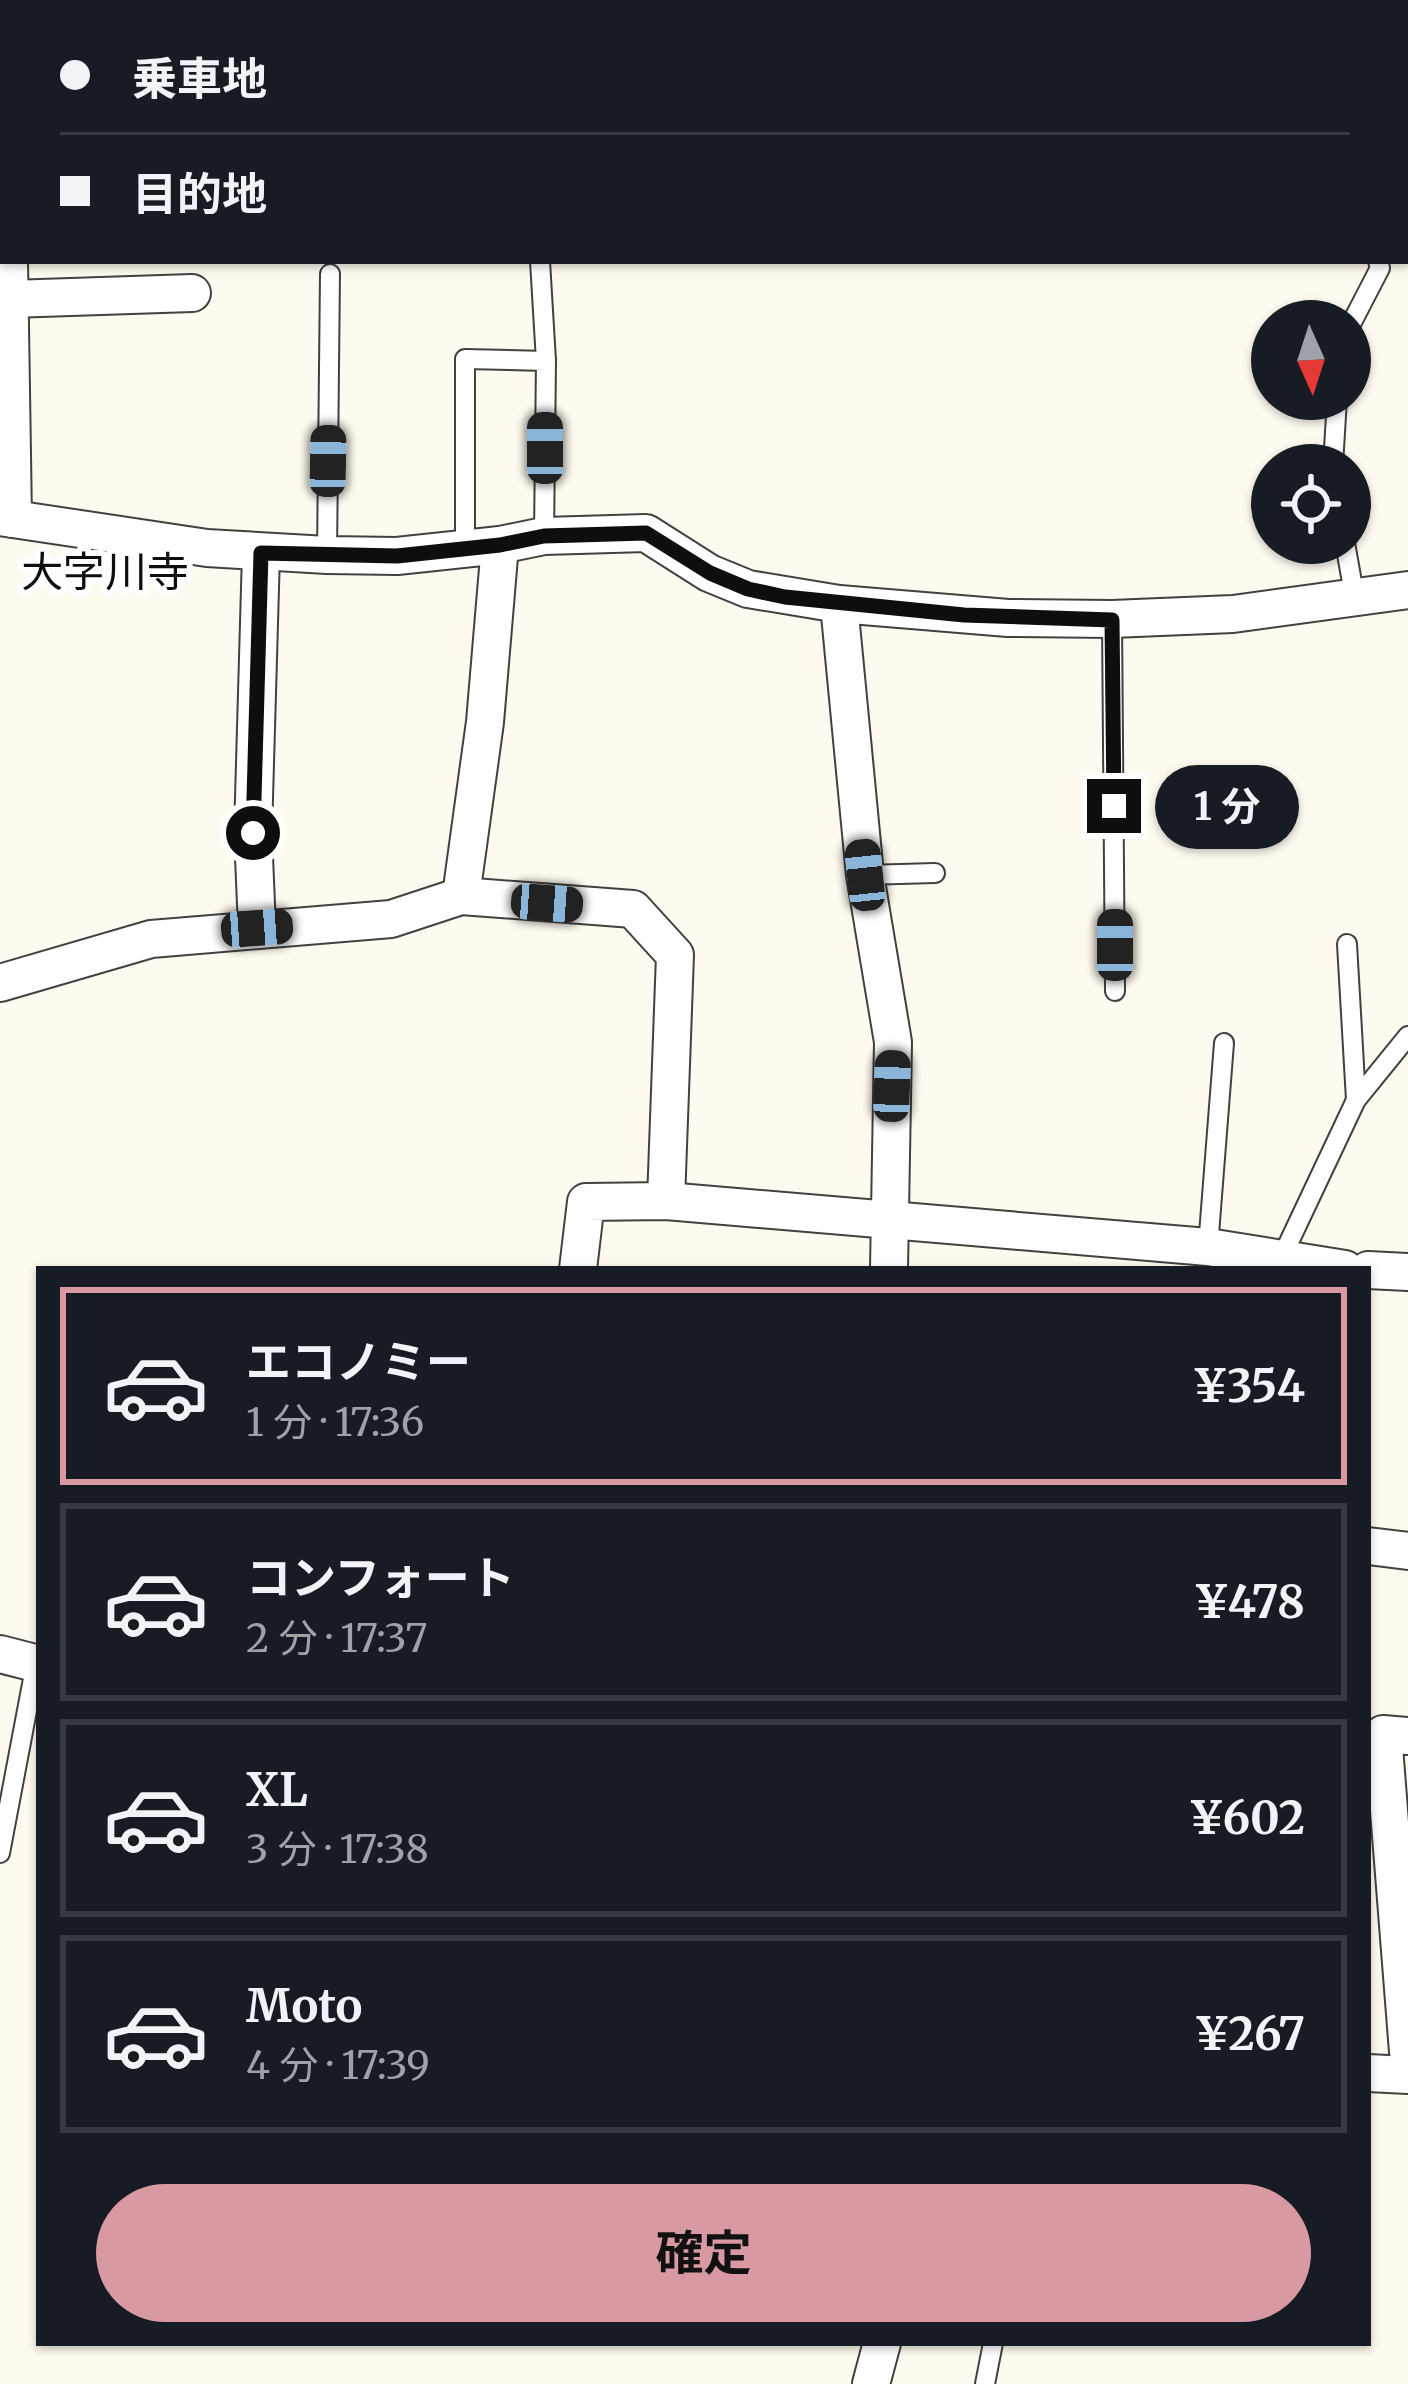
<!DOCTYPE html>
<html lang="ja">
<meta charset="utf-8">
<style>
:root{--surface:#171b24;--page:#20242c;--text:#f1f3f6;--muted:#9ea1a6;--line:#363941;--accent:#d899a2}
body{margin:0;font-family:Merriweather,"Noto Sans JP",serif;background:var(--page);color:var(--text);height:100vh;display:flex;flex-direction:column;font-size:45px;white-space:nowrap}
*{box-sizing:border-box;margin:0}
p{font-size:39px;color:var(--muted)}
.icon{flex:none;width:66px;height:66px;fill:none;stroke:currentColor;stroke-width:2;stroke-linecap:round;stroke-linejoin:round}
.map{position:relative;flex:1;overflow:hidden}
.drawer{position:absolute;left:36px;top:1266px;width:1335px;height:1080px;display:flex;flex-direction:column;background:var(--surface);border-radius:0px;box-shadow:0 3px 9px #0004}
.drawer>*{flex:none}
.hud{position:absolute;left:0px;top:0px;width:1410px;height:264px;box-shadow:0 3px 9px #0004;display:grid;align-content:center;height:264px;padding:0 60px;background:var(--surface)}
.needle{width:78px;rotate:177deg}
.buttons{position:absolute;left:1251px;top:300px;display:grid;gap:24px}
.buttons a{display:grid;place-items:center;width:120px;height:120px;border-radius:50%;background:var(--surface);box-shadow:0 3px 9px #0004;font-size:60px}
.end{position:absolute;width:54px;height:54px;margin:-27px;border:15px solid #0e0e0e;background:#fff;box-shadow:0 0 0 6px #fff}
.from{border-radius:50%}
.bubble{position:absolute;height:84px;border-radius:42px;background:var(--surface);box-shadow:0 3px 9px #0004;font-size:39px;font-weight:700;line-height:84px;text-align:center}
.car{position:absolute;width:36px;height:72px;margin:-36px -18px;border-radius:15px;box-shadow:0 0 9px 3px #0007;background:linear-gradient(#222 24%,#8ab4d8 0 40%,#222 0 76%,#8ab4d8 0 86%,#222 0)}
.hud b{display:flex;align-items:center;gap:42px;height:114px;font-size:45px}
.hud b+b{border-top:3px solid var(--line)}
.hud i{width:30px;height:30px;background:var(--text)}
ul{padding:21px 0 0;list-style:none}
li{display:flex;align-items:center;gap:36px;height:198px;margin:0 24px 18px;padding:0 36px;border:6px solid var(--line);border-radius:0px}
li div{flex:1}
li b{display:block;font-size:45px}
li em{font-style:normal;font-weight:700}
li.selected{border-color:var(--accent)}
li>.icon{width:108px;height:108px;stroke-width:1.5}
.cta{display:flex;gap:24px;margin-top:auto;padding:24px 60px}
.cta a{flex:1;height:138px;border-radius:72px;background:var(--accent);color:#111;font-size:48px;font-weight:700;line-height:138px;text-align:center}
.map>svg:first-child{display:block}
</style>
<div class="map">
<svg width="1408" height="2384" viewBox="0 0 1408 2384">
<rect width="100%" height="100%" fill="#fefaef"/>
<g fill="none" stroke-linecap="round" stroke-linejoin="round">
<!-- lane casing -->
<g stroke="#414141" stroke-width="22">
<g id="lane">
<path d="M483,0V3"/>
<path d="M1407,211H1408"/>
<path d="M540,261L546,361"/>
<path d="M1350,326L1380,268L1378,261"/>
<path d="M1333,465L1337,399"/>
<path d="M1345,543L1355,599"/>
<path d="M465,547V359L546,361L544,536"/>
<path d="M327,555L330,274"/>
<path d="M1112,619L1115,991"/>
<path d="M865,875L935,873"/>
<path d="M1347,944L1356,1100"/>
<path d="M1208,1247L1224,1043"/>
<path d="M1281,1259L1356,1100L1408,1036"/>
<path d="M0,1853L36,1663"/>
<path d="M985,2384L993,2343"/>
</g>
</g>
<!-- street casing -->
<g stroke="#414141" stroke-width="40">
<g id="street">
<path d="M0,110L3,145"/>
<path d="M9,261L13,519"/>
<path d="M10,299L192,293"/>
<path d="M0,517L207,548L327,555L397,556L500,545L544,536L646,533L709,573L748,589L839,604L1008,618L1112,619L1233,614L1408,590"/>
<path d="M839,604L865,875L893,1042L889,1269"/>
<path d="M461,896L485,722L500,545"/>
<path d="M257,928L253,833L261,553"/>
<path d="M0,983L151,939L391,919L461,896L633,909L675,955L666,1201"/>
<path d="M578,1269L586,1202L666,1201L1208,1247L1345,1269"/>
<path d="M1368,1270L1408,1272"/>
<path d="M1368,1546L1408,1551"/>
<path d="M0,1654L39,1664"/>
<path d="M1408,1736L1383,1734L1408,2052"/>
<path d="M1368,2073L1408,2075"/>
<path d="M871,2384L882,2343"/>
</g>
</g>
<!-- secondary casing -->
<g stroke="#303030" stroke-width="56">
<g id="secondary">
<path d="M1390,0L1392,3"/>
<path d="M1407,37L1408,39"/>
</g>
</g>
<!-- lane -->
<use href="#lane" stroke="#fff" stroke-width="18"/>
<!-- street -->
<use href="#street" stroke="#fff" stroke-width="36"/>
<!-- secondary -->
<use href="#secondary" stroke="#fcedac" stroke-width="51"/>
</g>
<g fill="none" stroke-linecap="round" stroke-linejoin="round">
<!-- route -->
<path stroke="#0e0e0e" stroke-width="15" d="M253,833L261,553L397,556L500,545L544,536L646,533L710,573L748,589L785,597L964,615L1112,620L1114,806"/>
</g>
<g text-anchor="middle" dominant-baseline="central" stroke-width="12" stroke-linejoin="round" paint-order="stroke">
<!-- quarter labels -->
<g font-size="42" fill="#0e0e0e" stroke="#fff">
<text x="105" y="572">大字川寺</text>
</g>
</g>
</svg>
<div class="buttons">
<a><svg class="needle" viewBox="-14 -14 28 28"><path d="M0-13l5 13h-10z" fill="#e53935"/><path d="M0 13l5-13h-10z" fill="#9ea1a6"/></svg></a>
<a><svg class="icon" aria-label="locate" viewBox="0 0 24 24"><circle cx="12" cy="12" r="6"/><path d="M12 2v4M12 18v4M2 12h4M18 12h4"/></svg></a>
</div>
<i class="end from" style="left:253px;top:833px"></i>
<i class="end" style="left:1114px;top:806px"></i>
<div class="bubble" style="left:1155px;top:765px;width:144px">1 分</div>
<i class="car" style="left:545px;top:448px;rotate:0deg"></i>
<i class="car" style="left:328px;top:461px;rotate:1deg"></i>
<i class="car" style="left:865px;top:875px;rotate:354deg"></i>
<i class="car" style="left:547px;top:903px;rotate:94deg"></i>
<i class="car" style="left:257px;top:928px;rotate:86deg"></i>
<i class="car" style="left:1115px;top:945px;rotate:0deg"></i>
<i class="car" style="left:892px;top:1086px;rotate:2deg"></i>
<div class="hud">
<b><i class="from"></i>乗車地</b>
<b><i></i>目的地</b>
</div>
<section class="drawer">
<ul>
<li class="selected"><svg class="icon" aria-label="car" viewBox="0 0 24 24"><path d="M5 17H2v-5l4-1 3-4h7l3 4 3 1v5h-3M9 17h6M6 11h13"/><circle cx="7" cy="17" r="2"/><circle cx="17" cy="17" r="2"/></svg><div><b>エコノミー</b><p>1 分 · 17:36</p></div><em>¥354</em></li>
<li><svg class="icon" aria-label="car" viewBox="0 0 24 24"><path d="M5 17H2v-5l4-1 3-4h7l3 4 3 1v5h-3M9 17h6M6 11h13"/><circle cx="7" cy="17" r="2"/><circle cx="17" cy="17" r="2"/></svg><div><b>コンフォート</b><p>2 分 · 17:37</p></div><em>¥478</em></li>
<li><svg class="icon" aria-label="car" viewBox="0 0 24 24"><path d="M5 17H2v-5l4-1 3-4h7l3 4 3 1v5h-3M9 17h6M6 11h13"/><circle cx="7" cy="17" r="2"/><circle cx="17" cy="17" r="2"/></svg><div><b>XL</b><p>3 分 · 17:38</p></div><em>¥602</em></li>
<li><svg class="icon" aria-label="car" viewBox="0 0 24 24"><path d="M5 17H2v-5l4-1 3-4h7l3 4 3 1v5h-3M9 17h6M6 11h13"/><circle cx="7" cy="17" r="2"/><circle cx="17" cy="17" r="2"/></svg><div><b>Moto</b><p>4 分 · 17:39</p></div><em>¥267</em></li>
</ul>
<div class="cta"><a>確定</a></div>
</section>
</div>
